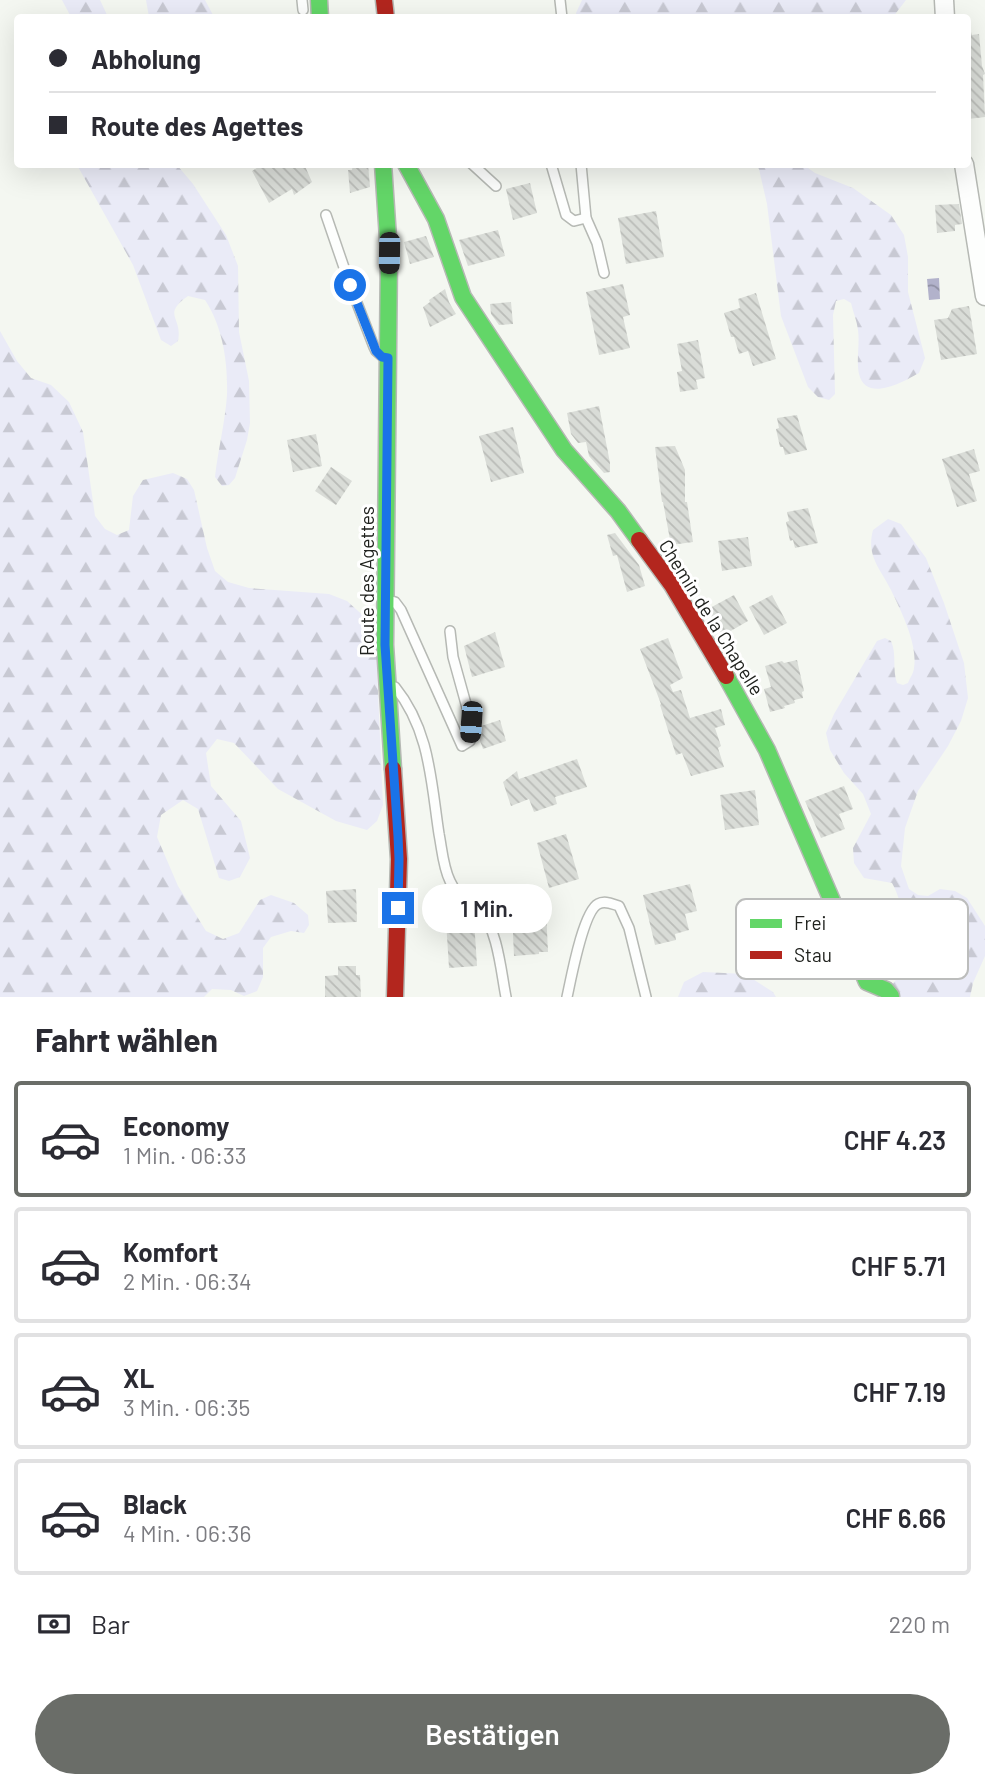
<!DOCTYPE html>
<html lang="de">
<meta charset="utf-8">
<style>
:root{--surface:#fff;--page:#f2f2f3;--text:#2b2b33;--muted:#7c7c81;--line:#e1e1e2;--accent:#6a6d68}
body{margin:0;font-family:Barlow,sans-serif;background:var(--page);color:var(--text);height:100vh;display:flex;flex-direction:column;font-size:26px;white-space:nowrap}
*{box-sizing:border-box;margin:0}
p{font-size:23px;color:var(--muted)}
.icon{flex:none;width:38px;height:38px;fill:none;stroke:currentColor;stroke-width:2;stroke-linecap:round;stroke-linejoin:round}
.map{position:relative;height:997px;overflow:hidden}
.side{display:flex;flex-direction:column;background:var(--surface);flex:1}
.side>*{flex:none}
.banner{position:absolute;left:14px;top:14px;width:957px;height:154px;border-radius:7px;box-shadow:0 7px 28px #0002;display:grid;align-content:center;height:154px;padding:0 35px;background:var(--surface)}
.end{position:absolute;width:32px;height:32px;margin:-16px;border:9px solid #1a73e8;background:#fff;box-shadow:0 0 0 4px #fff}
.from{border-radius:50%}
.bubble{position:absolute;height:49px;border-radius:24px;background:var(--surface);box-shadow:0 7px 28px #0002;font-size:23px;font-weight:600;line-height:49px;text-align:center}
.car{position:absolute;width:21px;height:42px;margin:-21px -10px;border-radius:9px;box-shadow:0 0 5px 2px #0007;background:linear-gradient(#222 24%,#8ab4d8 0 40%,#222 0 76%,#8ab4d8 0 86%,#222 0)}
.banner b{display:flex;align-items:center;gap:24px;height:66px;font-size:26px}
.banner b+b{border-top:2px solid var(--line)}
.banner i{width:18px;height:18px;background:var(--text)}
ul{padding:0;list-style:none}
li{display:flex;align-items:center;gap:21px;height:116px;margin:0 14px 10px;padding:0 21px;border:4px solid var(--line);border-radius:7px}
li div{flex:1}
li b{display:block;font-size:26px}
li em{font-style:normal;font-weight:600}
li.active{border-color:var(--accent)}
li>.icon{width:63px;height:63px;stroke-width:1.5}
h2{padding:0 35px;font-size:32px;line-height:84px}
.pay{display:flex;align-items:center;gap:18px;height:77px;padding:0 35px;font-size:26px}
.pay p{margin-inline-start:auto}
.cta{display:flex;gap:14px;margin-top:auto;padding:14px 35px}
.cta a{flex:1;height:80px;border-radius:42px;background:var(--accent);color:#fff;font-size:28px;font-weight:600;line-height:80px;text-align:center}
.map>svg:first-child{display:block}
</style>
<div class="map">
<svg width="985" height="997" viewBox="0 0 985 997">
<defs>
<pattern id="forest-firs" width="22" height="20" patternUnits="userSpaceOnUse" patternTransform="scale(1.75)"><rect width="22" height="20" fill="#eaebf7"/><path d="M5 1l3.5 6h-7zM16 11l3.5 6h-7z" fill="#c8c9d3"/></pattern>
<pattern id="water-waves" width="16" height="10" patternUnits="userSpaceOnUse" patternTransform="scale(1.75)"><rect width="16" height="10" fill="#b2b2cb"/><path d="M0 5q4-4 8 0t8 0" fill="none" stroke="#9090a4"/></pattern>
<pattern id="building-back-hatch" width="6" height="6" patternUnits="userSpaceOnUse" patternTransform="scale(1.75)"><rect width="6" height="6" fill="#d9dcd7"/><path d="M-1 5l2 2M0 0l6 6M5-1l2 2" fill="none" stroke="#babcb8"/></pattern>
</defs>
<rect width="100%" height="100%" fill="#f4f7f1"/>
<!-- forest -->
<g fill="url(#forest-firs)">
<path d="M62,0H100L108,17H71Z"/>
<path d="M146,0H205L214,17H149Z"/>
<path d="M582,0H906L893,17L815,18L809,15L787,18L577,17L576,13Z"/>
<path d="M77,165H177L193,184L226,235L238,266L239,332L249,381L250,423L247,440L235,478L229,485L222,486L215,477C218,450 225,423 227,395C228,363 223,327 205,300L188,296C161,315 183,317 178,341L171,346L161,340L133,265Z"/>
<path d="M756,165H804L815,173L853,188L891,215L904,235L908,257V292L925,358L919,373C903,382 866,403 859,374C856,360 860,344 858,330C857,321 853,312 851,303L844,299L836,301L833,315L835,394L829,400L818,397L808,387L781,316L767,204L759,169Z"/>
<path d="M0,331L17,361L31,378L51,385L69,402L83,432L95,516L105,529L117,535L129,530L133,496L143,480L173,473L187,479L194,490L207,548L215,571L228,582L249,588L329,594L347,601L368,620L378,635L377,670L383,805L377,821L367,830L336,821L278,789L234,743L217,739L206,753L211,786L241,821L250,858L240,877L229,881L219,878L198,809L183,800L161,815L157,837L178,886L206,931L223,939L239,933L260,900L271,895L294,903L308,915L309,925L304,933L291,931L271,937L263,948V977L257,991L244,996L231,990L212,989L204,997H0Z"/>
<path d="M888,519L901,524L926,558L944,603L964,663L968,698L961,721L948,746L918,791L905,828L901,866L909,889L918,895L928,896L940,889L955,891L967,898L985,926V956L973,983L970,997H878C889,987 901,978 906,963C912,945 902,900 892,883L864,878L854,863L853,848L871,814L863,794L844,773L830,750L826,733L834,714L877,641L885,638L891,641C897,654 892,669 897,683L903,685L908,683C910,678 914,672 914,668C918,644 901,611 891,590C880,568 866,556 873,530Z"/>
<path d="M703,972L745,974L773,992L776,997H678L684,982Z"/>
</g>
<!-- water -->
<path fill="url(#water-waves)" d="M939,278L940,299L929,300L927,279Z"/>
<!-- building -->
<g fill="url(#building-back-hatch)">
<path d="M971,32L972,35L979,34L982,66L985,74L983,75L985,117L968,119V33Z"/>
<path d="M263,164H304L312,182L294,195L292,189L269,203L252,171Z"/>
<path d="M353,164H368L370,187L350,193L348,170H352Z"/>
<path d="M530,183L537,213L513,220L506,189Z"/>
<path d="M959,204L962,224L955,225V231L937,233L935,205Z"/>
<path d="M656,211L664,257L626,264L618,218Z"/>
<path d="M498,230L505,256L468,266L459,240Z"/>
<path d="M426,236L434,257L410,264L404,242Z"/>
<path d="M623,284L630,315L623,317L630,348L599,355L586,292Z"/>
<path d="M445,289L449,302L456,314L430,327L423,307L430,302L429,300Z"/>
<path d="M756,293L776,359L753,366L748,351L739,354L734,337H731L724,313L740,308L738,299Z"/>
<path d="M511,302L513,324L499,325L491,314L490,304Z"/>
<path d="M969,306L977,354L941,360L934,320L948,318L952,309Z"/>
<path d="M698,340L705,378L696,380L698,389L680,392L677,372L682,371L677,344Z"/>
<path d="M599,406L610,463V472L604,473L589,456L586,442L578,443L571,434L567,413Z"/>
<path d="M797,415L807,450L785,455L783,447H780L776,429L779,428L777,418Z"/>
<path d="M513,427L524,473L491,482L479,436Z"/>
<path d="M316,434L322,466L293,472L287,440Z"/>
<path d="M675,446L685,470V502H687L693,542L671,545L663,502H662L655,447Z"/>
<path d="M974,449L980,471L969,474L977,501L957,507L942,459Z"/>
<path d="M331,467L352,481L336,505L315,491Z"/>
<path d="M808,508L818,543L795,548L793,540L790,541L786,522L789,521L787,512Z"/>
<path d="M615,533L639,565L645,586L627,592L617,555L613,556L607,535Z"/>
<path d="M748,537L752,566L722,571L718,541Z"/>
<path d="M734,595L748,621L722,636L708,609Z"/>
<path d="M772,595L787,623L764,635L749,607Z"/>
<path d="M495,632L505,667L472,677L464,646Z"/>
<path d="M668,638L683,678L670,685L673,692L681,690L690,718L721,709L725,725L715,728L721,746L718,748L724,767L691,776L682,753L676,755L660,705L661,704L640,649Z"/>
<path d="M797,660L804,691L802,692L803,698L794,700L795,703L784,706L785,708L770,712L764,689L771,687L765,666L782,661L784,663Z"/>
<path d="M500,720L506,741L483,749L477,732L478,727Z"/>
<path d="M577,759L587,787L555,797L557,804L534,812L529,799L511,806L503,782L517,771L519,779Z"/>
<path d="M844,786L853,809L839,814L845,829L821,838L805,801Z"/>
<path d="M755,790L759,825L725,830L720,795Z"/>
<path d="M566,834L579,879L549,888L537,843Z"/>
<path d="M690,884L697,911L685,914L689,930L675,934L676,940L655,945L643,895Z"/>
<path d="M356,889L357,922L328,923L326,891Z"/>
<path d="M546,910L548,952H539V954L514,956L512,912Z"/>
<path d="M474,919L477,966L449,968L446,920Z"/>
<path d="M338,966H356V975H360L361,997H325V976L338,975Z"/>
</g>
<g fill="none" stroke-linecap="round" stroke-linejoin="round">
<!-- lane casing -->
<g stroke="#b6b9b4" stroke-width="12">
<g id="lane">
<path d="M302,0L303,10"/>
<path d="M560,0L562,18"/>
<path d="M472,164L496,186"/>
<path d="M551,164L566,215L574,221L586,218"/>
<path d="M581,164L586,218L597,243L604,273"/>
<path d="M326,215L350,285L374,347L376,351L383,357"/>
<path d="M388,600L395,602L401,610L462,746L470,741L471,722L453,657L450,631"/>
<path d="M395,687C430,730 431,782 439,834C442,849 443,867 450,881C456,896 470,899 480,910C498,930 501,972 506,997"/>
<path d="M567,997C571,979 583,912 598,904C605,900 612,904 619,906L629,928L646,997"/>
</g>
</g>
<!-- street casing -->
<g stroke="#b6b9b4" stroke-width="21">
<g id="street">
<path d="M944,0L945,18"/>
<path d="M964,164L985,296"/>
</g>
</g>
<!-- fast casing -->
<g stroke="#b6b9b4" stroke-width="19">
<g id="fast">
<path d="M319,0L320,18"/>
<path d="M383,164L389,253L385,645L393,769"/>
<path d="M406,164L436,219L463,297L564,450L618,511L639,540"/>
<path d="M726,676L767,750L867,982L886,990L891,996"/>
</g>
</g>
<!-- jam casing -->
<g stroke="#b6b9b4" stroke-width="19">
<g id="jam">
<path d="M384,0L386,18"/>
<path d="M639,540L672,585L726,676"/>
<path d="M393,769L399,859L395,997"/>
</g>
</g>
<!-- lane -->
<use href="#lane" stroke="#fdfefd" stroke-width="9"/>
<!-- street -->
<use href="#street" stroke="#fdfefd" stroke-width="18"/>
<!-- fast -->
<use href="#fast" stroke="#63d668" stroke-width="16"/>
<!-- jam -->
<use href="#jam" stroke="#b3261e" stroke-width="16"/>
</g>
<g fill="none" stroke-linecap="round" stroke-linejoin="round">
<!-- route -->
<path stroke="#1a73e8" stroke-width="9" d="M350,285L376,351L382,357L388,358L385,645L398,836L399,859L398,908"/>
</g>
<g text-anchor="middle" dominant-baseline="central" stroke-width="6" stroke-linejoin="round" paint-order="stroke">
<!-- street labels -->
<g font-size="19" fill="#20221e" stroke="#fff">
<text transform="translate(366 581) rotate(-90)">Route des Agettes</text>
<text transform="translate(712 617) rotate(58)">Chemin de la Chapelle</text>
</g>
</g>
<!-- legend -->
<rect x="736" y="899" width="232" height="80" rx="10" fill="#fff" stroke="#bcbdbc" stroke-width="2"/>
<rect x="750" y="919" width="32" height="9" fill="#63d668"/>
<rect x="750" y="951" width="32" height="8" fill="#b3261e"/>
<g font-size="19" fill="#20221e">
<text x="794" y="930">Frei</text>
<text x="794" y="962">Stau</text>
</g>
</svg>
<i class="end from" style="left:350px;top:285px"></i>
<i class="end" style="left:398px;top:908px"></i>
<div class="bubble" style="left:422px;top:884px;width:130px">1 Min.</div>
<i class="car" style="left:389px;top:253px;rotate:181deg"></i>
<i class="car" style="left:471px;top:722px;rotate:184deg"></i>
<div class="banner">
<b><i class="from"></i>Abholung</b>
<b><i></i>Route des Agettes</b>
</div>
</div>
<section class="side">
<h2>Fahrt wählen</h2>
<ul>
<li class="active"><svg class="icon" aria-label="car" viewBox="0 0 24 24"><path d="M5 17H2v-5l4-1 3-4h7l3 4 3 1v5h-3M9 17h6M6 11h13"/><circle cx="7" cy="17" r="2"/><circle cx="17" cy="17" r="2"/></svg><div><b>Economy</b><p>1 Min. · 06:33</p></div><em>CHF 4.23</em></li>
<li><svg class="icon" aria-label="car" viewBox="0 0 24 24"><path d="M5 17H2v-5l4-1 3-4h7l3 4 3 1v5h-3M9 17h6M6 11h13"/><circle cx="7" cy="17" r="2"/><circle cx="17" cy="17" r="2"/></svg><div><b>Komfort</b><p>2 Min. · 06:34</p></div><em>CHF 5.71</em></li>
<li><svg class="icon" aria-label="car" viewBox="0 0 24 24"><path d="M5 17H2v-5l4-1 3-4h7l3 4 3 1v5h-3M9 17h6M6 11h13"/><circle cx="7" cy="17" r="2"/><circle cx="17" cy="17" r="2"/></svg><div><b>XL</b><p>3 Min. · 06:35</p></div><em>CHF 7.19</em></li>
<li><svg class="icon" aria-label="car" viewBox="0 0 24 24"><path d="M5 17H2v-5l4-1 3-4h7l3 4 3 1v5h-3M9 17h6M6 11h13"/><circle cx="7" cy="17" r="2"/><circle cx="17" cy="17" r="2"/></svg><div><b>Black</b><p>4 Min. · 06:36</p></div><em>CHF 6.66</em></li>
</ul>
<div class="pay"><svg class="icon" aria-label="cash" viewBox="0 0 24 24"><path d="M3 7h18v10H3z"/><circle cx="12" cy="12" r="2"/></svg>Bar<p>220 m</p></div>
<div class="cta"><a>Bestätigen</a></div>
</section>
